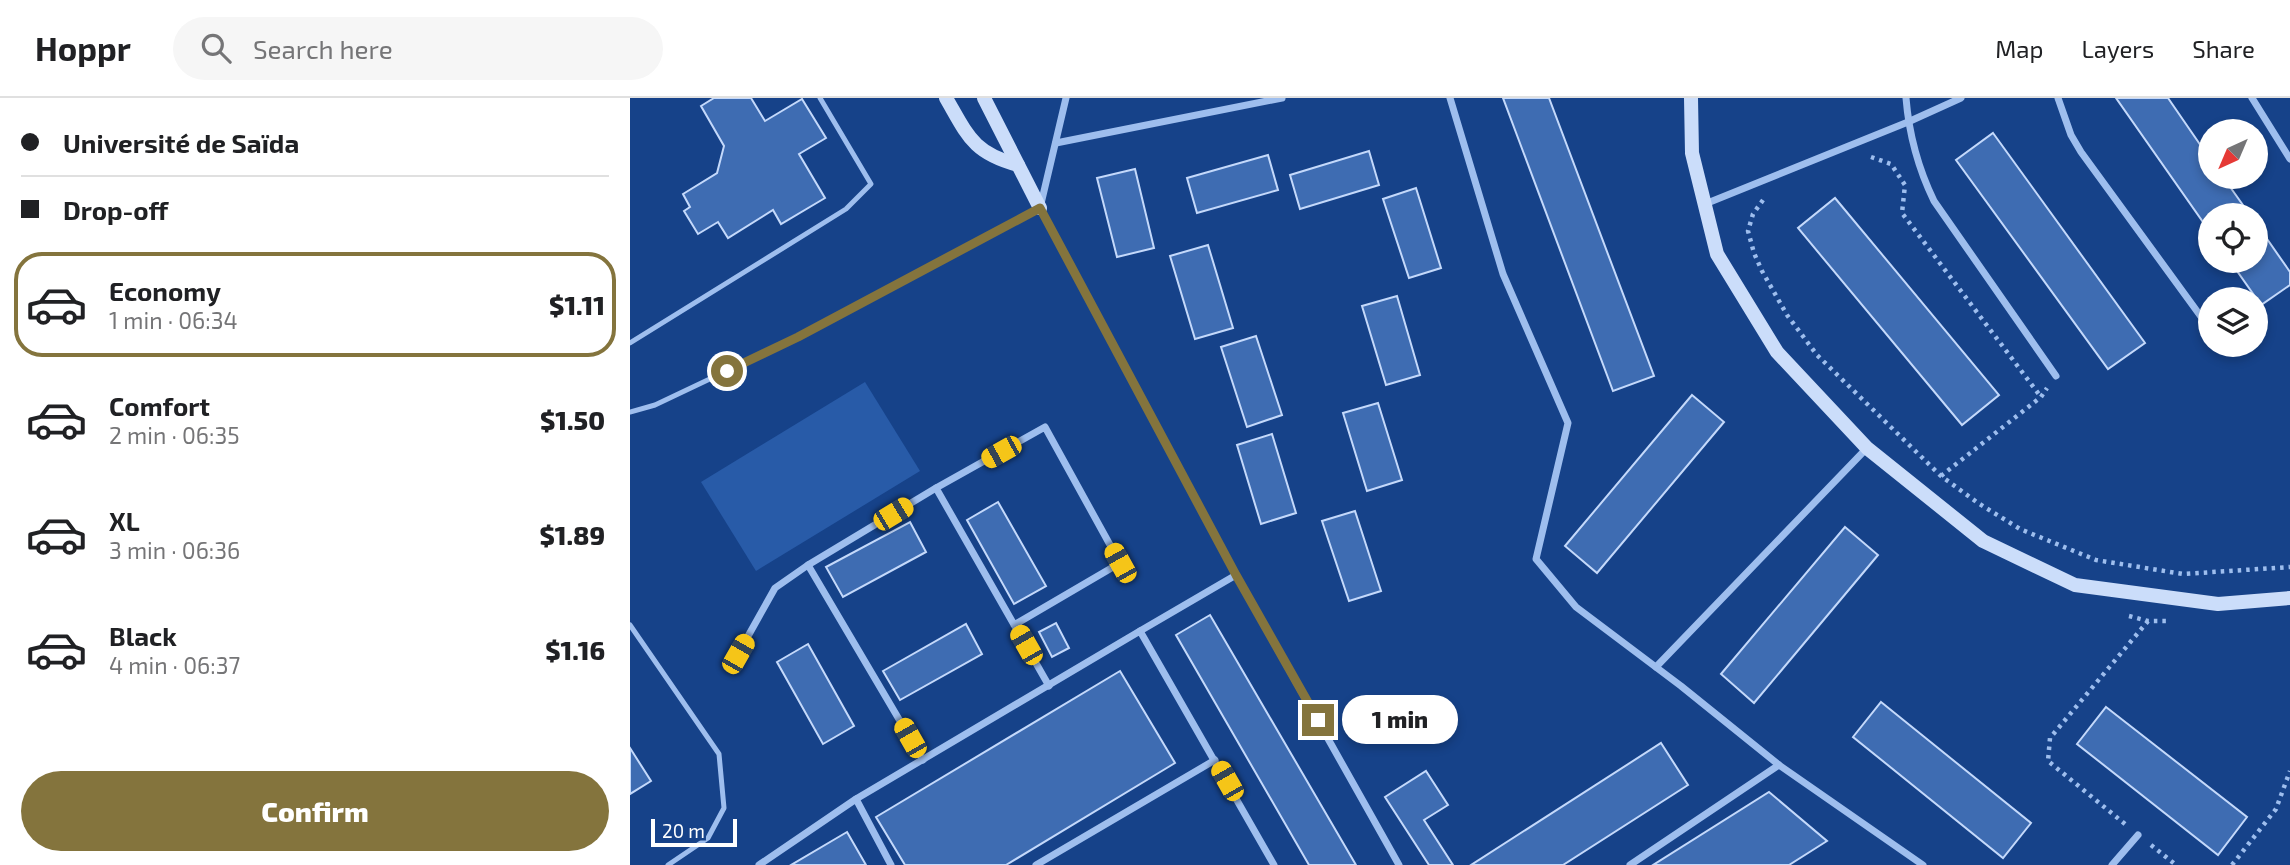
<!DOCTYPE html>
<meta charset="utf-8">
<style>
:root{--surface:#fff;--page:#f6f6f6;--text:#202124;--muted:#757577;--line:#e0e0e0;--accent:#84743d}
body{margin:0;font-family:"Exo 2",sans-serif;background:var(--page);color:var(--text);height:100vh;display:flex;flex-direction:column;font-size:26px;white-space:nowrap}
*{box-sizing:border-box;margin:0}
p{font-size:23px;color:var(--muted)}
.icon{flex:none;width:38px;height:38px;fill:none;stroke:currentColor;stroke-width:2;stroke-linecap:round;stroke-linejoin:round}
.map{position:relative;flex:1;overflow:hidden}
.panel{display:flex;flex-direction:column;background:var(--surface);width:630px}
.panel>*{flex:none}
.banner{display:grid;align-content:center;height:154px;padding:0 21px;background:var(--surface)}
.needle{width:46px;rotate:224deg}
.tools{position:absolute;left:1568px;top:21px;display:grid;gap:14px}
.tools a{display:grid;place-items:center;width:70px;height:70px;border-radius:50%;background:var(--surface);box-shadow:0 4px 10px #0003;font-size:35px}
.scale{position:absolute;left:21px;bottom:18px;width:86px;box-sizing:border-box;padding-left:7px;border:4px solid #fff;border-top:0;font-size:19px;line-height:24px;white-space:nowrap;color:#fff;-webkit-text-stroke:5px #164289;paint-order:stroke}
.end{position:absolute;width:32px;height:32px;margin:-16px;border:9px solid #84743d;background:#fff;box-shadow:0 0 0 4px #fff}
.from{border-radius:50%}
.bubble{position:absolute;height:49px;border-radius:24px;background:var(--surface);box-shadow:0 4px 10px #0003;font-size:23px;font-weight:800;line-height:49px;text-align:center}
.car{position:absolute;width:21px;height:42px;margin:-21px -10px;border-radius:9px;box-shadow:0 0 5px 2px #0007;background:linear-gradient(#f5c518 24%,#345 0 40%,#f5c518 0 76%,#345 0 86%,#f5c518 0)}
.banner b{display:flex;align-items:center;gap:24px;height:66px;font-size:26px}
.banner b+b{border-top:2px solid var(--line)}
.banner i{width:18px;height:18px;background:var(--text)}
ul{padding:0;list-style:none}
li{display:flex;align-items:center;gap:21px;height:105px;margin:0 14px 10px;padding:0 7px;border:4px solid transparent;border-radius:28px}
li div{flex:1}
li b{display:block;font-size:26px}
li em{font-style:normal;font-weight:800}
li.active{border-color:var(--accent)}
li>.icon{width:63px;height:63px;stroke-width:1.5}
.button{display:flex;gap:14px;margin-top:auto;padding:14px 21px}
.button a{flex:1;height:80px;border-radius:42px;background:var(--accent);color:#fff;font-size:28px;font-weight:800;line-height:80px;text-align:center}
header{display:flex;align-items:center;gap:42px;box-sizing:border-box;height:98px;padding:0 35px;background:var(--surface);border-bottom:2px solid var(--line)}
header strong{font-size:33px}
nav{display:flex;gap:38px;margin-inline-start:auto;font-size:24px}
.search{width:490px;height:63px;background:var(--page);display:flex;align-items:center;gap:18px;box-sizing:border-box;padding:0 24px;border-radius:38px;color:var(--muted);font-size:26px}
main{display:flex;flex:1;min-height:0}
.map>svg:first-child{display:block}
</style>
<header>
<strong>Hoppr</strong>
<div class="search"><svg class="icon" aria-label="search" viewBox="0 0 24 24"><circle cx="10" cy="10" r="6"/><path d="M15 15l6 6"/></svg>Search here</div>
<nav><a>Map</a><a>Layers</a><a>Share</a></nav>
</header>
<main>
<section class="panel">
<div class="banner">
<b><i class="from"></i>Université de Saïda</b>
<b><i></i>Drop-off</b>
</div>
<ul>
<li class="active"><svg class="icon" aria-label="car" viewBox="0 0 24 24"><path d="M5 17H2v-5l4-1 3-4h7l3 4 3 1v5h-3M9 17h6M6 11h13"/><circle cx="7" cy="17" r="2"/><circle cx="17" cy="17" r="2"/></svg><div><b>Economy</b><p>1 min · 06:34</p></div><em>$1.11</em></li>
<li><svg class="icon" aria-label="car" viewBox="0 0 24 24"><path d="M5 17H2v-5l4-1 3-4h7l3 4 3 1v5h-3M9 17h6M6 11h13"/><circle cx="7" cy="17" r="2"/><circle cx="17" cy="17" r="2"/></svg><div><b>Comfort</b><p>2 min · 06:35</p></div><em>$1.50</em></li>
<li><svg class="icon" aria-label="car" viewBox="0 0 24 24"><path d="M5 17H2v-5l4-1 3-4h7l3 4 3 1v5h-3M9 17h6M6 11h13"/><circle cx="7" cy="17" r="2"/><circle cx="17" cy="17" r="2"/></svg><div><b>XL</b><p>3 min · 06:36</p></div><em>$1.89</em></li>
<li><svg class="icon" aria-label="car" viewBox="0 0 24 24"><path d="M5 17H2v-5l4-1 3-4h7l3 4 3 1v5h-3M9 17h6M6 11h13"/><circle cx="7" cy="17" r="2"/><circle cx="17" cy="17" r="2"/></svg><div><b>Black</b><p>4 min · 06:37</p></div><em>$1.16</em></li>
</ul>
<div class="button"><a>Confirm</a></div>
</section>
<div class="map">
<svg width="1660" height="767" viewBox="0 0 1660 767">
<rect width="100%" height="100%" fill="#164289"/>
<!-- green -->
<path fill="#285ba8" d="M235,284L290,373L126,473L71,384Z"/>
<!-- building -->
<g fill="#3e6cb2" stroke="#c4d9fb" stroke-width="2">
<path d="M84,0H121L135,23L172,1L196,40L169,56L195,100L151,126L143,112L98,140L88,124L68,136L54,113L60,109L53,96L87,75L94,48L71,8Z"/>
<path d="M873,0H919L1024,278L983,293Z"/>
<path d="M1486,0H1538L1580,61V79H1593L1620,117H1580V134Z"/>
<path d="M1363,35L1515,245L1478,271L1326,62Z"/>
<path d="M739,53L749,87L670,111L660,77Z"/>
<path d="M638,57L648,92L567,115L557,80Z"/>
<path d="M505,71L524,150L487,159L467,80Z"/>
<path d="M786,90L811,170L779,180L753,101Z"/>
<path d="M1205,100L1369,297L1332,327L1168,130Z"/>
<path d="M1626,125L1660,174V187L1631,207L1600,163H1626Z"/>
<path d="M578,147L603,230L565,241L540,158Z"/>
<path d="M767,198L790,277L756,287L732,208Z"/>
<path d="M626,238L652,317L617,329L591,249Z"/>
<path d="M1062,297L1094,324L967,475L935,448Z"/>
<path d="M748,305L772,382L737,393L713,315Z"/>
<path d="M642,336L666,415L631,426L607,347Z"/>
<path d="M368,404L416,488L384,506L337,422Z"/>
<path d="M725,413L751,493L719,503L692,423Z"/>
<path d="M280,424L296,454L213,499L196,469Z"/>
<path d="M1215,429L1248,457L1124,605L1091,576Z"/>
<path d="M580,517L726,767H679L546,537Z"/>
<path d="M426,525L439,550L422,559L409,534Z"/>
<path d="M336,526L352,556L270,602L253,573Z"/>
<path d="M178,546L224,628L193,646L147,564Z"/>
<path d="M490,573L545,665L376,767H275L246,719Z"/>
<path d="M1251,604L1401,725L1373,760L1223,639Z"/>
<path d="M1476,609L1617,719L1588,757L1447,646Z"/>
<path d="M1031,645L1058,687L933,767H841Z"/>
<path d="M0,650L21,683L0,696Z"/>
<path d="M796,673L818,707L794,722L823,767H799L755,699Z"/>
<path d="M1139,694L1197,743L1159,767H1023Z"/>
<path d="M217,734L236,767H161Z"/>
</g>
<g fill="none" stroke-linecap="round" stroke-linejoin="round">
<!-- path -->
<g stroke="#9ebeee" stroke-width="4.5" stroke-dasharray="3.5 5" stroke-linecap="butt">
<path d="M1241,59L1261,66L1275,87L1272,115L1411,299"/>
<path d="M1133,102L1123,116L1118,133L1124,155L1132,173L1157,217L1187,257L1311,378L1348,405L1390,431L1466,462L1553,476L1660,469"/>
<path d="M1311,378L1411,299L1417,290"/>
<path d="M1499,518L1518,523H1538"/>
<path d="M1495,726L1418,663L1420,640L1518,523"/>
<path d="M1521,747L1546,767"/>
<path d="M1602,767L1646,711L1660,673"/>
</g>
<!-- service -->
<g stroke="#9ebeee" stroke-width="5">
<path d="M0,245L216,111L241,86L190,0"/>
<path d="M0,314L25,307L168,239L410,110"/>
<path d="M0,527L89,656L94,710L78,740L38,767"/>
</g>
<!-- minor -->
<g stroke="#9ebeee" stroke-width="7">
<path d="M436,0L410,110L606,477L769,767"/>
<path d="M820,0L873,176L938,325L906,461L946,509L1051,588L1149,667L1293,767"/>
<path d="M1276,0C1279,37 1288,70 1304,103L1426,278"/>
<path d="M1428,0L1441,37L1451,54L1580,231"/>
<path d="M1622,0L1660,61"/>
<path d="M426,45L652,0"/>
<path d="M1075,106L1278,24L1331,0"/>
<path d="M1592,247L1596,252"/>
<path d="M384,527L490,465L415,329L306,390L419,588"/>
<path d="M510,533L606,477"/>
<path d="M108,556L145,490L178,467"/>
<path d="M1026,569L1237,350"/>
<path d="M293,662L178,467L306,390"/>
<path d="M226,701L261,767"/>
<path d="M129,767L226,701L510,533L644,767"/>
<path d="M406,767L585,662"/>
<path d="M1000,767L1149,667"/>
<path d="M1482,767L1508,737"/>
</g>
<!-- secondary -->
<g stroke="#cbddfa" stroke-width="14">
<path d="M316,0C338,38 343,55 388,67"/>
<path d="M354,0L410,110"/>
<path d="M1061,0L1062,55L1087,156L1147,254L1237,350L1353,443L1445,487L1588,506L1660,500"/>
</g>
</g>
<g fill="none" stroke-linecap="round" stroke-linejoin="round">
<!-- route -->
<path stroke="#84743d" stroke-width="9" d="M97,273L168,239L410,110L606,477L688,622"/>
</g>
</svg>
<div class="tools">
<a><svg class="needle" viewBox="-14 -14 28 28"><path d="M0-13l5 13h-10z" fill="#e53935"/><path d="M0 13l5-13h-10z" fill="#757577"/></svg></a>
<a><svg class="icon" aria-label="locate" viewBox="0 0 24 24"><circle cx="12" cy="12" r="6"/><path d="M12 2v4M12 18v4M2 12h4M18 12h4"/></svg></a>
<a><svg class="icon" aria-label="layers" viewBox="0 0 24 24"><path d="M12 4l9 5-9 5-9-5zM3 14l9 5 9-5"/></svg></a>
</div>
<div class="scale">20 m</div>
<i class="end from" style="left:97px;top:273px"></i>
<i class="end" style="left:688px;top:622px"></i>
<div class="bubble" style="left:712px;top:597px;width:116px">1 min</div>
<i class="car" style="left:371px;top:354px;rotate:241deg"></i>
<i class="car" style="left:263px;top:416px;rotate:59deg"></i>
<i class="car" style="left:490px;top:465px;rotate:331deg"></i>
<i class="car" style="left:396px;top:547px;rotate:330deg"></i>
<i class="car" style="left:108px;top:556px;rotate:30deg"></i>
<i class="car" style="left:280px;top:640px;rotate:330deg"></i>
<i class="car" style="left:597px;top:683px;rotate:330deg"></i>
</div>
</main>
